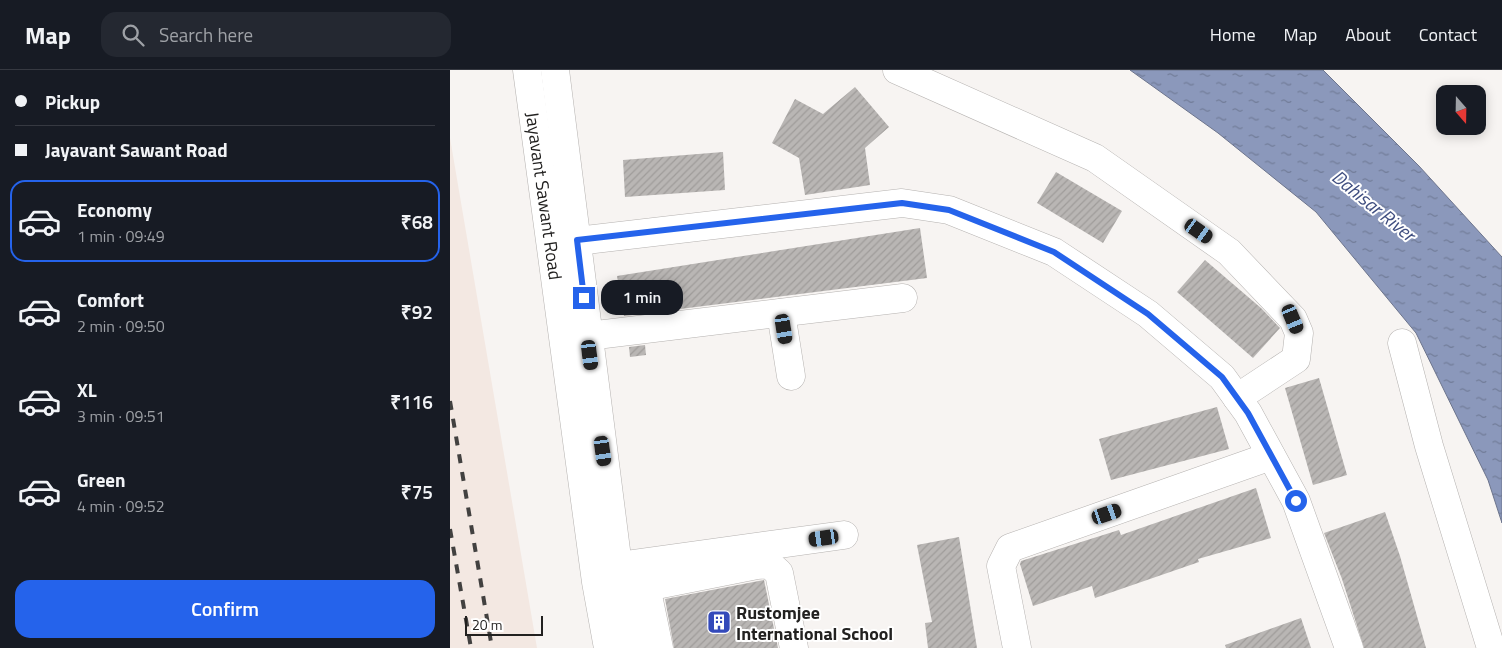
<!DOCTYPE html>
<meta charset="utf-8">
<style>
:root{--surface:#171b24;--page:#242831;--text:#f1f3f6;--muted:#9ea1a6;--line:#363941;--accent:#2563eb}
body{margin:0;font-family:"Titillium Web",sans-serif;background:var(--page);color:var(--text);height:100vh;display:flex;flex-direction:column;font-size:19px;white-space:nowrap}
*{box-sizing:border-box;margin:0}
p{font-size:16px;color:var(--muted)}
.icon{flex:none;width:28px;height:28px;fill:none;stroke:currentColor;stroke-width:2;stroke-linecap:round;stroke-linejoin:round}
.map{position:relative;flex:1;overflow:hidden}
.drawer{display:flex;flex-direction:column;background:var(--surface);width:450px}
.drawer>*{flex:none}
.banner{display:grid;align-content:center;height:110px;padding:0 15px;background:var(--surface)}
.needle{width:32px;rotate:160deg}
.fabs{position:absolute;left:986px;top:15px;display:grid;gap:10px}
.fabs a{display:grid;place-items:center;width:50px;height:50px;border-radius:10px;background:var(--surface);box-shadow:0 2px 12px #0003;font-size:25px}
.scale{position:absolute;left:15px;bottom:12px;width:78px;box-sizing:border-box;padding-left:5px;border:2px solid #222120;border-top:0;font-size:14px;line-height:18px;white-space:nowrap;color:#222120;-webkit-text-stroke:4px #fff;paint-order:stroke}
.end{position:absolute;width:22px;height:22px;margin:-11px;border:6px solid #2563eb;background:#fff;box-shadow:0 0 0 2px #fff}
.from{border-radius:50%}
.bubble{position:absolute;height:35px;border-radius:15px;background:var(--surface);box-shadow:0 2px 12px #0003;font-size:16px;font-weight:600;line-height:35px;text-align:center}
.car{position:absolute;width:15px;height:30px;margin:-15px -8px;border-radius:6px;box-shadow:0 0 4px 1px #0007;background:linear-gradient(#222 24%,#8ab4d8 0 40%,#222 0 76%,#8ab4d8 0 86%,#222 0)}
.banner b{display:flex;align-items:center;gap:18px;height:48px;font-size:19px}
.banner b+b{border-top:1px solid var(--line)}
.banner i{width:12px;height:12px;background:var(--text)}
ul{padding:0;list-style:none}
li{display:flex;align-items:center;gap:15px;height:82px;margin:0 10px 8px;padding:0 5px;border:2px solid transparent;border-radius:15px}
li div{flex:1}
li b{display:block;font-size:19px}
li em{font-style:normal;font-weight:600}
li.selected{border-color:var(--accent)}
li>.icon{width:45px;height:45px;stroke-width:1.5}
.primary-button{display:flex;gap:10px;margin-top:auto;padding:10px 15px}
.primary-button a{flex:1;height:58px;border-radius:15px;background:var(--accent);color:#fff;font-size:20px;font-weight:600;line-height:58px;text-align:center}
header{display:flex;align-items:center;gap:30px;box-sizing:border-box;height:70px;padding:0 25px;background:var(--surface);border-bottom:1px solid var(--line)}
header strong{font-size:24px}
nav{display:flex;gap:28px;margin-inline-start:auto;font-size:18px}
.search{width:350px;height:45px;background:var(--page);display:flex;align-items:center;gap:12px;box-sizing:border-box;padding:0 18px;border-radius:15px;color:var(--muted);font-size:19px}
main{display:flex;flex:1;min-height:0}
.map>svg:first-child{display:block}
</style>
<header>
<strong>Map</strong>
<div class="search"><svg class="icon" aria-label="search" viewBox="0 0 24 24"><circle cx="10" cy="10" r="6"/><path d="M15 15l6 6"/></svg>Search here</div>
<nav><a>Home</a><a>Map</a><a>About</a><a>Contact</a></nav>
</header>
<main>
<section class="drawer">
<div class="banner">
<b><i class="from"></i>Pickup</b>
<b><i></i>Jayavant Sawant Road</b>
</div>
<ul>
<li class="selected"><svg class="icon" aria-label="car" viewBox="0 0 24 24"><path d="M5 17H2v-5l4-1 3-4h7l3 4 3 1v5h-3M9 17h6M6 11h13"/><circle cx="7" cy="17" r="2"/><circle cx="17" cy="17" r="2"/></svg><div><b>Economy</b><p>1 min · 09:49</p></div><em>₹68</em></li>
<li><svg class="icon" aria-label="car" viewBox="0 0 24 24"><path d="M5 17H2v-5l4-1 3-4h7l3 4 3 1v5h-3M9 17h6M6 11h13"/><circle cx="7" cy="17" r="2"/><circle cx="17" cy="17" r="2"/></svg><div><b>Comfort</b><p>2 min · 09:50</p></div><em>₹92</em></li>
<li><svg class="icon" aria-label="car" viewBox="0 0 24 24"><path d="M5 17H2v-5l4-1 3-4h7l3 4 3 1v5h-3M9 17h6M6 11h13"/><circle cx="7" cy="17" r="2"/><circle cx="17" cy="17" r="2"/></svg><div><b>XL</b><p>3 min · 09:51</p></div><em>₹116</em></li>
<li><svg class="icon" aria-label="car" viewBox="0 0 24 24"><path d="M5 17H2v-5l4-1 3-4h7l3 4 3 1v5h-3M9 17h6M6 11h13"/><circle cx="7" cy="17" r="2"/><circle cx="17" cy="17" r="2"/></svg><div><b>Green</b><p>4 min · 09:52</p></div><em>₹75</em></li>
</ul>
<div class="primary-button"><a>Confirm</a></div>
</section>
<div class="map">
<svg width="1052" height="578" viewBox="0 0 1052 578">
<defs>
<pattern id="water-ripples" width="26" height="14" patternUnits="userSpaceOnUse" patternTransform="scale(1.25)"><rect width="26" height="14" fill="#8b98bb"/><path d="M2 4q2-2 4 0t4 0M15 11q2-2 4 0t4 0" fill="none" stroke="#717c98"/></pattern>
<pattern id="building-hatch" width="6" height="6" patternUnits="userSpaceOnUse" patternTransform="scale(1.25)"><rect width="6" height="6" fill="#b9b6b4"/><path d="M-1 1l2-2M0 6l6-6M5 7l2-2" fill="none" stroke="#9f9c9a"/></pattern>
</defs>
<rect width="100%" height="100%" fill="#f7f4f2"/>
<!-- built -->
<path fill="#f3e8e2" d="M0,68L87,578H0Z"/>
<!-- water -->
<path fill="url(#water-ripples)" stroke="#6c748c" d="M680,0H873L969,96L1052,187V453L1038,410L966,263L866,142L768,63Z"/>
<!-- building -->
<g fill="url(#building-hatch)">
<path d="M405,17L439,57L415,78L420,115L355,125L349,88L322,73L345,29L373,44Z"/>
<path d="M273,82L275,120L175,127L173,90Z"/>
<path d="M606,102L672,141L653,173L587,133Z"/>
<path d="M470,158L477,208L174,246L167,206Z"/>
<path d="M755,190L811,238L830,258L803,288L727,222Z"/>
<path d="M195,275L196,285L180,287L179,277Z"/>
<path d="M869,308L897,405L863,415L835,318Z"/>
<path d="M767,337L779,379L661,410L649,369Z"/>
<path d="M806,418L821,468L748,489L749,492L645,528L642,516L583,536L570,494L571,491L669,460L671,465Z"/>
<path d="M935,442L950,486L976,578H914L892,509L874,463Z"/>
<path d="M509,467L527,578H478L475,553L482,552L467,475Z"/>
<path d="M314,510L328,578H224L215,529Z"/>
<path d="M851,548L861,578H776L775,575Z"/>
</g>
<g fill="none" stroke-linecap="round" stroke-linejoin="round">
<!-- minor casing -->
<g stroke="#b5b2b0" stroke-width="29">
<g id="minor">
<path d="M77,0L146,512L158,578"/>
<path d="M105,0L168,496L184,578"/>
<path d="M447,0L645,88L779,182L843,249L849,263L846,289L787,328"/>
<path d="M127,171L452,133L499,140L604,182L698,244L772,307L798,343L846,431L899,578"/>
<path d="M331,243L341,306"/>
<path d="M138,266L453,228"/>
<path d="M952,273L979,376L1041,578"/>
<path d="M168,496L394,465"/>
<path d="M196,516L209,578"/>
<path d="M156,525L307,495L319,494L329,503L344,578"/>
<path d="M567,578L551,496L560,478L821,386"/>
</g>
</g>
<!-- minor -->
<use href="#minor" stroke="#fff" stroke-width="28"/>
<!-- rail -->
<g stroke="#424140" stroke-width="4" stroke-dasharray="9 9" stroke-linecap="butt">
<path d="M0,331L42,578"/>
<path d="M0,459L21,578"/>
</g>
</g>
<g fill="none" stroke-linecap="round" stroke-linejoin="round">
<!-- route -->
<path stroke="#2563eb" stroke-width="6" d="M134,228L127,170L452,133L499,140L604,182L698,244L772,307L798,343L846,431"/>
</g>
<!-- icons -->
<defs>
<g id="building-square" transform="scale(1.25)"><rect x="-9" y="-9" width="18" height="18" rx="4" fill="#3349ba" stroke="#fff"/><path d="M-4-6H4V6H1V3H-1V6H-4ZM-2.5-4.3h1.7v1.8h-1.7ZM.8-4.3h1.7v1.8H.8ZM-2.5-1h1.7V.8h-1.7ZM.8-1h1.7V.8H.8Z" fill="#fff"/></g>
</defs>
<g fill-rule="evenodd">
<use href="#building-square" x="269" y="552"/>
</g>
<g text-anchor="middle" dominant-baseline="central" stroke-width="4" stroke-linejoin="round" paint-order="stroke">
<!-- street labels -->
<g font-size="18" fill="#222120" stroke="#fff">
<text transform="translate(94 126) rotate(82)">Jayavant Sawant Road</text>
</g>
<!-- poi labels -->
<g font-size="18" font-weight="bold" fill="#222120" stroke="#fff" text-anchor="start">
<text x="286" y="542">Rustomjee<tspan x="286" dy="21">International School</tspan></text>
</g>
<!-- water labels -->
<g font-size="19" font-style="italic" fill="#404f81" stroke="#fff">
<text transform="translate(924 135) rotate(39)">Dahisar River</text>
</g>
</g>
</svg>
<div class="fabs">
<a><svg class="needle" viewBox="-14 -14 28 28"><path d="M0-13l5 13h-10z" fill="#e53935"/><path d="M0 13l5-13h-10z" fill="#9ea1a6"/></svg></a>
</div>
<div class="scale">20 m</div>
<i class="end from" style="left:846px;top:431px"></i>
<i class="end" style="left:134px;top:228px"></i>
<div class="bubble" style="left:151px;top:210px;width:82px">1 min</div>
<i class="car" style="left:749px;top:161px;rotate:125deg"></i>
<i class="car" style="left:843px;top:249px;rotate:157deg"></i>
<i class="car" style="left:334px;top:259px;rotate:171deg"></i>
<i class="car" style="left:140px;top:285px;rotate:173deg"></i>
<i class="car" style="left:153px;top:381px;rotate:172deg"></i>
<i class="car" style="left:657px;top:444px;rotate:71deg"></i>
<i class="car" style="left:374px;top:468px;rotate:262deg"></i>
</div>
</main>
